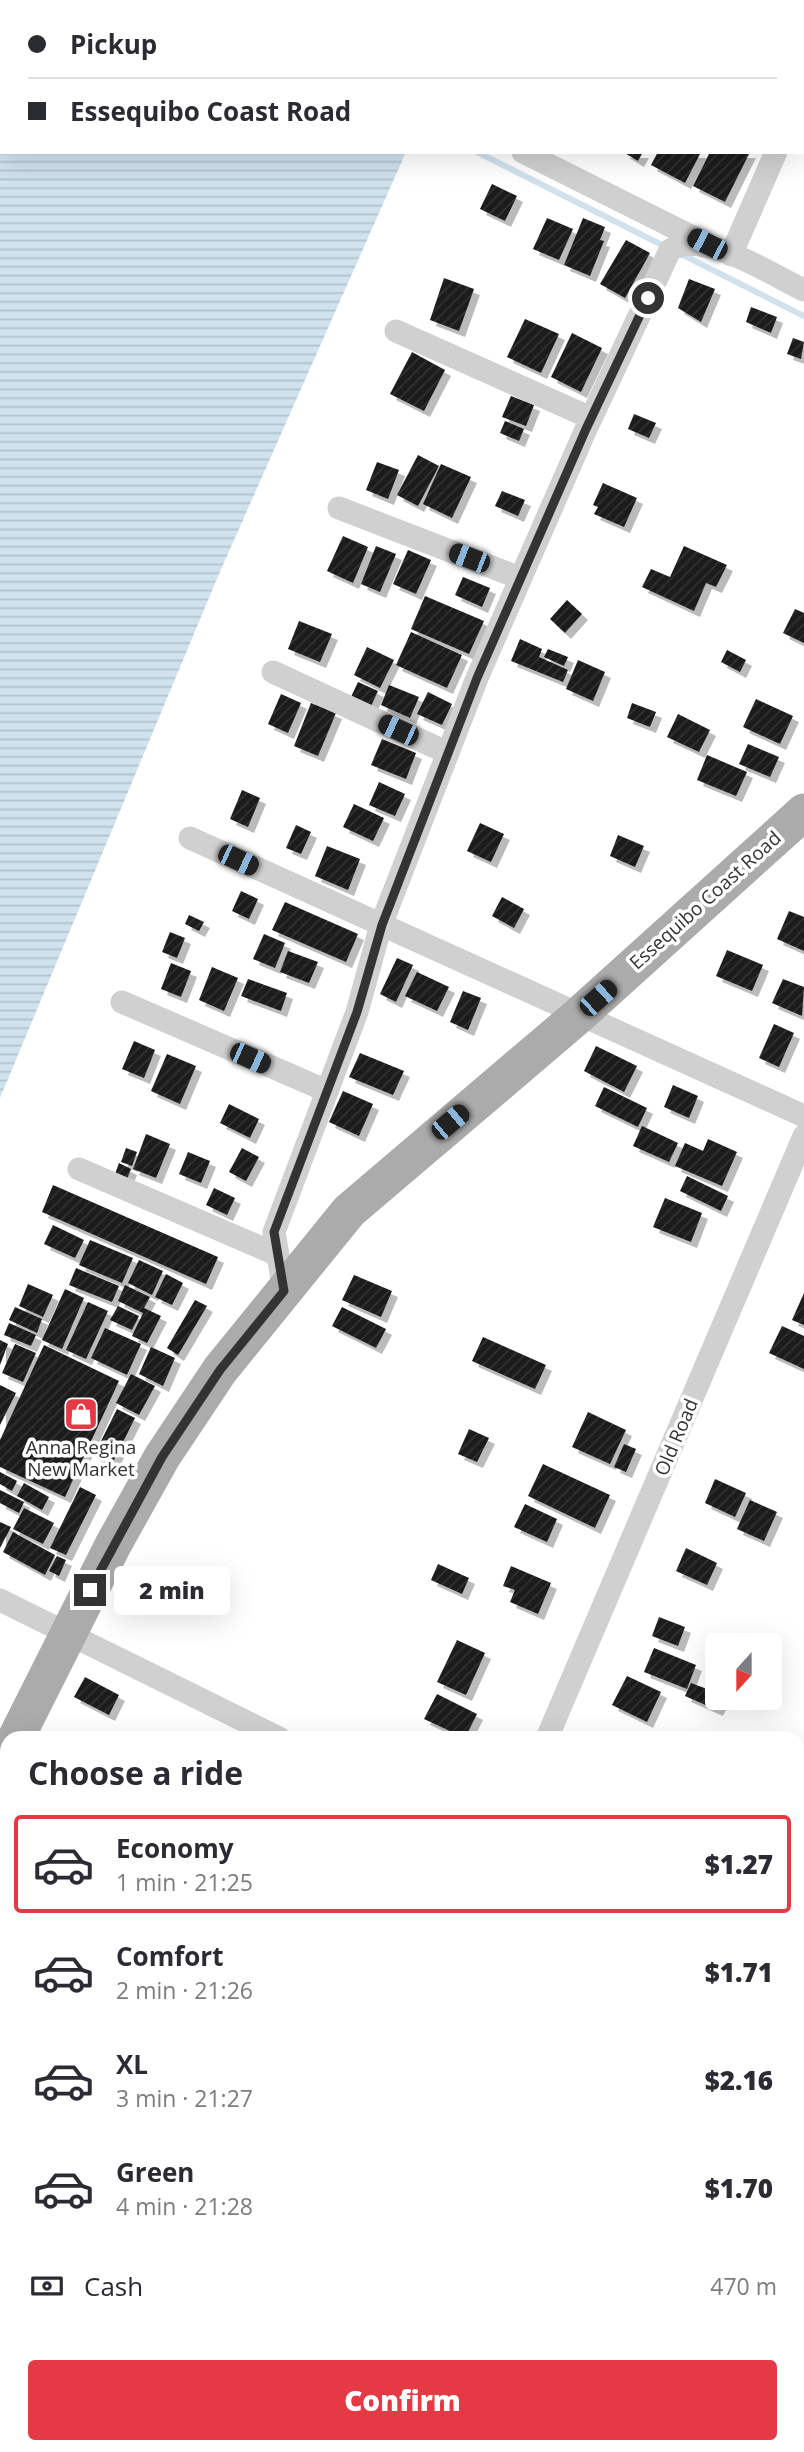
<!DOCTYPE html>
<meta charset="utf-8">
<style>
:root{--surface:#fff;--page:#f2f2f3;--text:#2b2b33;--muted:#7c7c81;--line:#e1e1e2;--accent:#e63946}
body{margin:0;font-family:"Open Sans",sans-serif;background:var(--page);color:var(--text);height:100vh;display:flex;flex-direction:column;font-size:26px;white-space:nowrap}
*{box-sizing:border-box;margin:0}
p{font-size:23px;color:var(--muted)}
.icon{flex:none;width:38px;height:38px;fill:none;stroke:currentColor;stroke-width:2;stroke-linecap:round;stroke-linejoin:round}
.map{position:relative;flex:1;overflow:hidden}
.side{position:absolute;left:0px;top:1731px;width:805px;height:723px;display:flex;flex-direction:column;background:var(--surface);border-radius:21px 21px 0 0;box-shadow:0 7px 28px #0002}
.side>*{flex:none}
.banner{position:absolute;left:0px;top:0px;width:805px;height:154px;box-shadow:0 7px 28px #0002;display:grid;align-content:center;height:154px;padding:0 28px;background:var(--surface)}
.needle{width:46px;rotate:201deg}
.tools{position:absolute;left:705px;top:1633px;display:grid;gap:14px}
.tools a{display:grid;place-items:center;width:77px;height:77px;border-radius:7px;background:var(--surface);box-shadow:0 7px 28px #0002;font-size:35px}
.end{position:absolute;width:32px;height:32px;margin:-16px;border:9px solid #333;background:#fff;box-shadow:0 0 0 4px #fff}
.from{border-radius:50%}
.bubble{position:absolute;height:49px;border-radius:7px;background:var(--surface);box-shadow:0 7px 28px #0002;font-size:23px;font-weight:800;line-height:49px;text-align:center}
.car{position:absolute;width:21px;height:42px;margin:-21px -10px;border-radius:9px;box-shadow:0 0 5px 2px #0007;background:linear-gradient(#222 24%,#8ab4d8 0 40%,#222 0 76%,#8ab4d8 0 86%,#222 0)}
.banner b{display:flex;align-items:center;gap:24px;height:66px;font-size:26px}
.banner b+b{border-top:2px solid var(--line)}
.banner i{width:18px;height:18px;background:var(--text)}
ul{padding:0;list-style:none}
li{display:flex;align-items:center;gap:21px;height:98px;margin:0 14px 10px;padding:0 14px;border:4px solid transparent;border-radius:7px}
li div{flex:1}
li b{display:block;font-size:26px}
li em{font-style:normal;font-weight:800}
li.selected{border-color:var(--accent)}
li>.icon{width:63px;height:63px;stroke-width:1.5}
h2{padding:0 28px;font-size:32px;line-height:84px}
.pay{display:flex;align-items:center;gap:18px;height:77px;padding:0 28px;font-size:26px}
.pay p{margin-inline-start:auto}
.button{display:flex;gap:14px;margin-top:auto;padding:14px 28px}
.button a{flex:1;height:80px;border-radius:7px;background:var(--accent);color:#fff;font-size:28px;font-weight:800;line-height:80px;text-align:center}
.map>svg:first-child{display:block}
</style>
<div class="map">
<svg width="804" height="2452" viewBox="0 0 804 2452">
<defs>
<pattern id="water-rules" width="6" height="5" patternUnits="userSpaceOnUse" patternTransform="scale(1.75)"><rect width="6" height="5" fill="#cfe2ee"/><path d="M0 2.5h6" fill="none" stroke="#b2c2cd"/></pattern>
<pattern id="building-hatch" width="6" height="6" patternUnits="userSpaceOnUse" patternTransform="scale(1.75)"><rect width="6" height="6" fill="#1a1a1a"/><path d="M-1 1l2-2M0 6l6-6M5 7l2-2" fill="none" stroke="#333"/></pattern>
<filter id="shadow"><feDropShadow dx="6" dy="6" stdDeviation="0" flood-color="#0004"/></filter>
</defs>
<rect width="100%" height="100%" fill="#fff"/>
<!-- water -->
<path fill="url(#water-rules)" d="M0,0H496L2,2V152H406L219,574L0,1098Z"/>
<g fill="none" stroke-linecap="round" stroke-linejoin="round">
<!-- stream -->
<g stroke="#cfe2ee" stroke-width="6">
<path d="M477,152L668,248"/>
<path d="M681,254L804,316"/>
</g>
</g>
<!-- building -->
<g fill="url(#building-hatch)" filter="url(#shadow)">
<path d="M623,152H643L638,161Z"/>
<path d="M658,152H701L685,183L651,165Z"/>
<path d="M710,152H750L725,202L693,186Z"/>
<path d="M492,184L517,196L505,221L480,209Z"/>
<path d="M547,218L573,229L559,260L533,249Z"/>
<path d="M583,218L605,227L600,240L604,241L590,276L564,265Z"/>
<path d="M626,240L650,253L625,298L600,284Z"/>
<path d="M444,278L474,289L459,331L430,320Z"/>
<path d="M689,279L715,289L701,322L678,308Z"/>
<path d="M751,307L777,317L771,333L746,322Z"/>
<path d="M525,319L559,334L541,373L507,357Z"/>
<path d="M572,333L602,348L581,392L551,377Z"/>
<path d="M793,338L804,342L801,359L787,354Z"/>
<path d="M412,352L445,370L424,411L390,394Z"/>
<path d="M511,396L534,405L526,426L502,417Z"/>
<path d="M634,414L656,423L649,438L628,429Z"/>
<path d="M505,421L524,429L519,441L500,433Z"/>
<path d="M418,455L439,466L418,506L397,495Z"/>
<path d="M377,462L399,470L388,499L366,490Z"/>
<path d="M441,464L471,477L452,518L423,504Z"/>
<path d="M603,483L637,498L624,527L594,514L598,507L593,505Z"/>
<path d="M502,491L525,500L518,516L495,506Z"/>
<path d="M343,536L368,547L353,583L327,571Z"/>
<path d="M376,546L396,554L380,592L361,584Z"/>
<path d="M684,546L727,565L716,587L706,583L694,611L642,587L651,569L670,577Z"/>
<path d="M408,550L431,560L416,594L393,584Z"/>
<path d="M463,577L490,588L482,607L455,595Z"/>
<path d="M425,596L484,621L469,654L411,629Z"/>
<path d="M567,600L582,614L565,633L550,619Z"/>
<path d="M795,609L804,613V643L783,633Z"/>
<path d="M299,621L332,634L320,662L288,649Z"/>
<path d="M411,632L462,655L447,688L396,665Z"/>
<path d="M520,639L542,649L539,657L568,670L563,682L511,661Z"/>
<path d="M367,647L394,660L380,688L354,675Z"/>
<path d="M548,649L568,657L564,666L544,657Z"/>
<path d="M727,650L746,660L740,672L721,662Z"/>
<path d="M578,660L605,672L593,701L566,689Z"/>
<path d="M358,682L378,691L371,706L351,697Z"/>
<path d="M389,685L419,697L410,718L381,705Z"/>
<path d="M428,692L452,704L442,725L417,714Z"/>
<path d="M281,694L301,703L288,733L268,724Z"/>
<path d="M756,699L793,716L780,744L743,727Z"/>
<path d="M311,703L336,713L318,756L294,746Z"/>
<path d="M632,703L656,712L650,727L627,718Z"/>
<path d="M678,714L710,730L699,752L667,737Z"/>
<path d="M382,739L416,753L406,779L371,765Z"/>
<path d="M748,744L779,757L770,777L739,764Z"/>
<path d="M707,755L747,772L736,796L697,780Z"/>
<path d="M379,782L405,794L395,816L369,805Z"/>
<path d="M242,790L260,798L248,827L230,819Z"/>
<path d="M354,804L384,818L373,841L343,827Z"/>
<path d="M480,823L504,834L491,862L467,851Z"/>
<path d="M296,825L311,832L301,854L286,848Z"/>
<path d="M618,835L644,846L635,867L610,856Z"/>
<path d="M327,846L360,859L348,890L315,876Z"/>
<path d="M241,891L258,899L249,919L232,911Z"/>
<path d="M502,897L524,909L514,928L492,916Z"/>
<path d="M285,902L358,934L346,962L272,930Z"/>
<path d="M789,911L804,917V951L777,939Z"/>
<path d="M189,915L204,922L199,931L185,924Z"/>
<path d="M170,932L185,938L177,958L162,952Z"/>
<path d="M264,934L285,943L275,968L253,959Z"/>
<path d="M727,950L763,965L752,991L716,976Z"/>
<path d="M288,951L318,962L309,983L280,972Z"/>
<path d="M397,958L413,965L396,1002L380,994Z"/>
<path d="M171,963L191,971L181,997L161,989Z"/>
<path d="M212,967L238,978L224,1011L199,1000Z"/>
<path d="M417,972L449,987L437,1011L405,996Z"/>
<path d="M248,979L287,993L281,1011L241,996Z"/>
<path d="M783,979L804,987L802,1016L772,1003Z"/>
<path d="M463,991L481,998L468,1030L450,1022Z"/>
<path d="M774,1024L794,1033L779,1067L759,1058Z"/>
<path d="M134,1041L155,1050L144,1078L122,1069Z"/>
<path d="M596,1046L637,1066L624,1092L584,1071Z"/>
<path d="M360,1053L404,1071L393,1095L349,1077Z"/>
<path d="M167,1054L196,1066L180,1104L151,1091Z"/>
<path d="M673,1085L698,1096L689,1118L664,1107Z"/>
<path d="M604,1087L647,1108L638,1127L595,1106Z"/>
<path d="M343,1091L373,1104L359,1136L329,1122Z"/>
<path d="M229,1104L259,1119L250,1138L220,1123Z"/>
<path d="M642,1126L678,1143L669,1162L633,1146Z"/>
<path d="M146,1134L170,1144L156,1178L133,1169Z"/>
<path d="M708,1139L737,1152L722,1186L675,1166L685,1143L703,1151Z"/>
<path d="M126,1148L137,1152L132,1166L121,1162Z"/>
<path d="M242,1148L259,1157L246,1181L229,1172Z"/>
<path d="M188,1152L210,1161L201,1183L179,1174Z"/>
<path d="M119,1163L131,1169L127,1179L115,1174Z"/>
<path d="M687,1176L728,1196L721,1211L680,1191Z"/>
<path d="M53,1185L218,1257L206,1284L42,1212Z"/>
<path d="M214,1188L235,1198L227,1215L206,1205Z"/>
<path d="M665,1198L702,1213L691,1242L653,1227Z"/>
<path d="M53,1225L84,1240L75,1258L44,1244Z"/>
<path d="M90,1240L133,1258L122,1283L79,1265Z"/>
<path d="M139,1260L163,1271L152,1295L128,1283Z"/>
<path d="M76,1268L119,1286L112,1302L69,1285Z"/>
<path d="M166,1274L183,1283L172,1305L155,1297Z"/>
<path d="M354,1275L392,1291L381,1317L342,1300Z"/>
<path d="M28,1284L53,1295L43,1317L19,1306Z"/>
<path d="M125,1285L150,1297L144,1308L161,1316L147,1343L132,1336L143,1313L118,1301Z"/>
<path d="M65,1289L84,1298L62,1349L42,1340Z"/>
<path d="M804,1293V1325L792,1320Z"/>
<path d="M195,1300L207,1306L178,1355L167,1348Z"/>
<path d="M88,1302L108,1311L86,1359L66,1350Z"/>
<path d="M118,1306L139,1316L132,1330L110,1320Z"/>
<path d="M15,1307L42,1319L37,1333L9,1320Z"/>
<path d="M342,1307L386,1329L376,1348L332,1326Z"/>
<path d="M9,1323L36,1335L31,1346L4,1335Z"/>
<path d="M782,1326L804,1336V1369L769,1353Z"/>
<path d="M105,1328L141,1344L127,1375L91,1358Z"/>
<path d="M483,1337L546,1365L535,1389L472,1361Z"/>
<path d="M0,1340L8,1344L0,1365Z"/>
<path d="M15,1344L36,1353L23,1382L2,1373Z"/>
<path d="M44,1345L119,1381L65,1497L0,1467V1440Z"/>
<path d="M151,1347L175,1358L163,1386L139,1374Z"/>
<path d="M131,1374L155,1386L139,1415L116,1403Z"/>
<path d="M0,1385L16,1393L0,1425Z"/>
<path d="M117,1409L135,1418L112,1464L94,1455Z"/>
<path d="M588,1412L626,1430L610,1464L572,1447Z"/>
<path d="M469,1429L489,1438L477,1462L458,1454Z"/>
<path d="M624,1444L636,1449L626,1472L614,1467Z"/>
<path d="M543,1464L610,1495L595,1528L528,1496Z"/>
<path d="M0,1472L17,1481L12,1491L0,1484Z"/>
<path d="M715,1479L746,1493L735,1517L705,1503Z"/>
<path d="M24,1483L49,1497L42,1510L17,1496Z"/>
<path d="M80,1487L96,1495L66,1555L50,1548Z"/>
<path d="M0,1490L24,1502L19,1513L0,1503Z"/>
<path d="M750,1500L777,1512L764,1541L737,1529Z"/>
<path d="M525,1504L557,1519L547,1542L514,1527Z"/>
<path d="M24,1508L54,1523L43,1544L13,1529Z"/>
<path d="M0,1522L11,1527L0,1548Z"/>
<path d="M13,1532L55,1555L45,1575L3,1552Z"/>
<path d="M686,1548L717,1563L707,1585L676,1571Z"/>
<path d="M57,1556L66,1560L59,1576L49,1571Z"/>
<path d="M438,1564L469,1578L462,1594L431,1580Z"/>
<path d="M511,1566L551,1583L538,1614L510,1602L515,1590L503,1586Z"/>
<path d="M659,1617L685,1627L678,1646L652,1636Z"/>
<path d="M457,1640L485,1653L466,1695L437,1682Z"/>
<path d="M654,1648L696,1665L687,1689L644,1672Z"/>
<path d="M713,1674L718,1675V1698H723L717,1710L685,1696L691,1683L707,1689Z"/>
<path d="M627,1676L661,1692L647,1722L612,1705Z"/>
<path d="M85,1677L119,1695L109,1715L74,1697Z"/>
<path d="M437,1694L477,1714L465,1738L424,1719Z"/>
<path d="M800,1886L804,1888V1929L798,1926Z"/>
<path d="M0,1906L7,1909V1939L0,1936Z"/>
<path d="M0,1961L7,1964L6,2024L0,2021Z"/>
<path d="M0,2039L7,2042V2102L0,2099Z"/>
<path d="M0,2194L7,2197V2206L0,2223Z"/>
<path d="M0,2334L7,2338V2362L0,2375Z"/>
<path d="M57,2446H81L78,2452Z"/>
<path d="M421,2446H509L506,2452H432Z"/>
<path d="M520,2446H605L616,2452H531Z"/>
</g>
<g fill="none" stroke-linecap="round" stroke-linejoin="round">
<!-- minor -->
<g stroke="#d0d0d0" stroke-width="23">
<path d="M803,89L804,87"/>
<path d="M523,152L705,243"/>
<path d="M731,255L776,152"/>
<path d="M396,331L591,418"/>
<path d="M339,508L520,578"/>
<path d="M273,672L448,753"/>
<path d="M190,838L804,1116"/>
<path d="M122,1002L327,1091"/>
<path d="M79,1169L278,1255"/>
<path d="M284,1291L274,1232L357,1012L381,925L477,678L586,429L670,250C703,229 772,275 804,290"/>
<path d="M0,1600L279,1738"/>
<path d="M547,1738L804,1136"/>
<path d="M798,1970L804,1973"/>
<path d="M0,2285L7,2288"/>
<path d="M357,2446L370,2452"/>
<path d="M247,2448L256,2452"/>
<path d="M3,2452L7,2444"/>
</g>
<!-- primary -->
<g stroke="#ababab" stroke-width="37">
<path d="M16,1738L113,1545L162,1457L220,1370L349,1211L578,1016L804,812"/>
<path d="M0,1771L7,1757"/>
</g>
</g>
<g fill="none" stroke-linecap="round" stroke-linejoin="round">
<!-- route -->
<path stroke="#333" stroke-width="9" d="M90,1590L162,1457L220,1370L284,1291L274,1232L357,1012L382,925L477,678L586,429L648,298"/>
</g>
<!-- icons -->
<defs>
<g id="shop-square" transform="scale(1.75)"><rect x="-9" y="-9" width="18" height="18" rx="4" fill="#e63946" stroke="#fff"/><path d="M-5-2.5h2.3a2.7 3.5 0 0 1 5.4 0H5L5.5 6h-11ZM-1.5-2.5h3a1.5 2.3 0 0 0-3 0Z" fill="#fff"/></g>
</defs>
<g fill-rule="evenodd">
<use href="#shop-square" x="81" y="1414"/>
</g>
<g text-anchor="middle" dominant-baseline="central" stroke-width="7" stroke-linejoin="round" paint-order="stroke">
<!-- street labels -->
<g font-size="19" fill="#333" stroke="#fff">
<text transform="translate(705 900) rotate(-42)">Essequibo Coast Road</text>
<text transform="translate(676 1437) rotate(-67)">Old Road</text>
</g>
<!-- poi labels -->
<g font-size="19" fill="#333" stroke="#fff">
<text x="81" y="1447">Anna Regina<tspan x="81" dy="22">New Market</tspan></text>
</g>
</g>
</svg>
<div class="tools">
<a><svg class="needle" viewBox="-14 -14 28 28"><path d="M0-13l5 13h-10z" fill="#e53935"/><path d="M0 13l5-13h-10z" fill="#7c7c81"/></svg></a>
</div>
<i class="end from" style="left:648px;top:298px"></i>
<i class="end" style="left:90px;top:1590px"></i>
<div class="bubble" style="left:114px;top:1566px;width:116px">2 min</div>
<i class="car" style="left:707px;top:244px;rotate:297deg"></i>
<i class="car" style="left:469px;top:558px;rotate:291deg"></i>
<i class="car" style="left:398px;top:730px;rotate:295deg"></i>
<i class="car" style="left:238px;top:860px;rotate:115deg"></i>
<i class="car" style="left:598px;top:998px;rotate:48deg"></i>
<i class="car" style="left:250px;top:1058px;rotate:114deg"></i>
<i class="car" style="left:450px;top:1122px;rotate:50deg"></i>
<div class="banner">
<b><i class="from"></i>Pickup</b>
<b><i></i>Essequibo Coast Road</b>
</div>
<section class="side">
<h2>Choose a ride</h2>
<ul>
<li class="selected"><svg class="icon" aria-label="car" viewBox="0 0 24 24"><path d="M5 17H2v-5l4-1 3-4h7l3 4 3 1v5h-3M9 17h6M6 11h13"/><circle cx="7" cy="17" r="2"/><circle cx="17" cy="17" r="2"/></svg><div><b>Economy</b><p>1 min · 21:25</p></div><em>$1.27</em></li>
<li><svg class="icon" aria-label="car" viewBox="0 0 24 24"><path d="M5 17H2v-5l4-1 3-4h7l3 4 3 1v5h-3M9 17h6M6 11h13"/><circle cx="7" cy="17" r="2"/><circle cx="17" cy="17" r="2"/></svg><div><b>Comfort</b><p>2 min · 21:26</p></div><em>$1.71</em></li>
<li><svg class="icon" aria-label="car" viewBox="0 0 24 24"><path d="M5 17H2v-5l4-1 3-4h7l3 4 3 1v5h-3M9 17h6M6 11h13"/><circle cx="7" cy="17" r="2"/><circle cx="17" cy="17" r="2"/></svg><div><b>XL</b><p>3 min · 21:27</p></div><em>$2.16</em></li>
<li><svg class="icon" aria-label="car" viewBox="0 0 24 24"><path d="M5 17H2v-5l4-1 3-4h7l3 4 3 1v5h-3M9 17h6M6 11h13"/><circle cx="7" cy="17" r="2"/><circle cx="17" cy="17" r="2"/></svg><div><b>Green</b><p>4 min · 21:28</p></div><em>$1.70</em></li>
</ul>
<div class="pay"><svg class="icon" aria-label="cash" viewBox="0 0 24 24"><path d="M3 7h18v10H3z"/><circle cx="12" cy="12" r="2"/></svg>Cash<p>470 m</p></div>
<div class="button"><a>Confirm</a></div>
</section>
</div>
